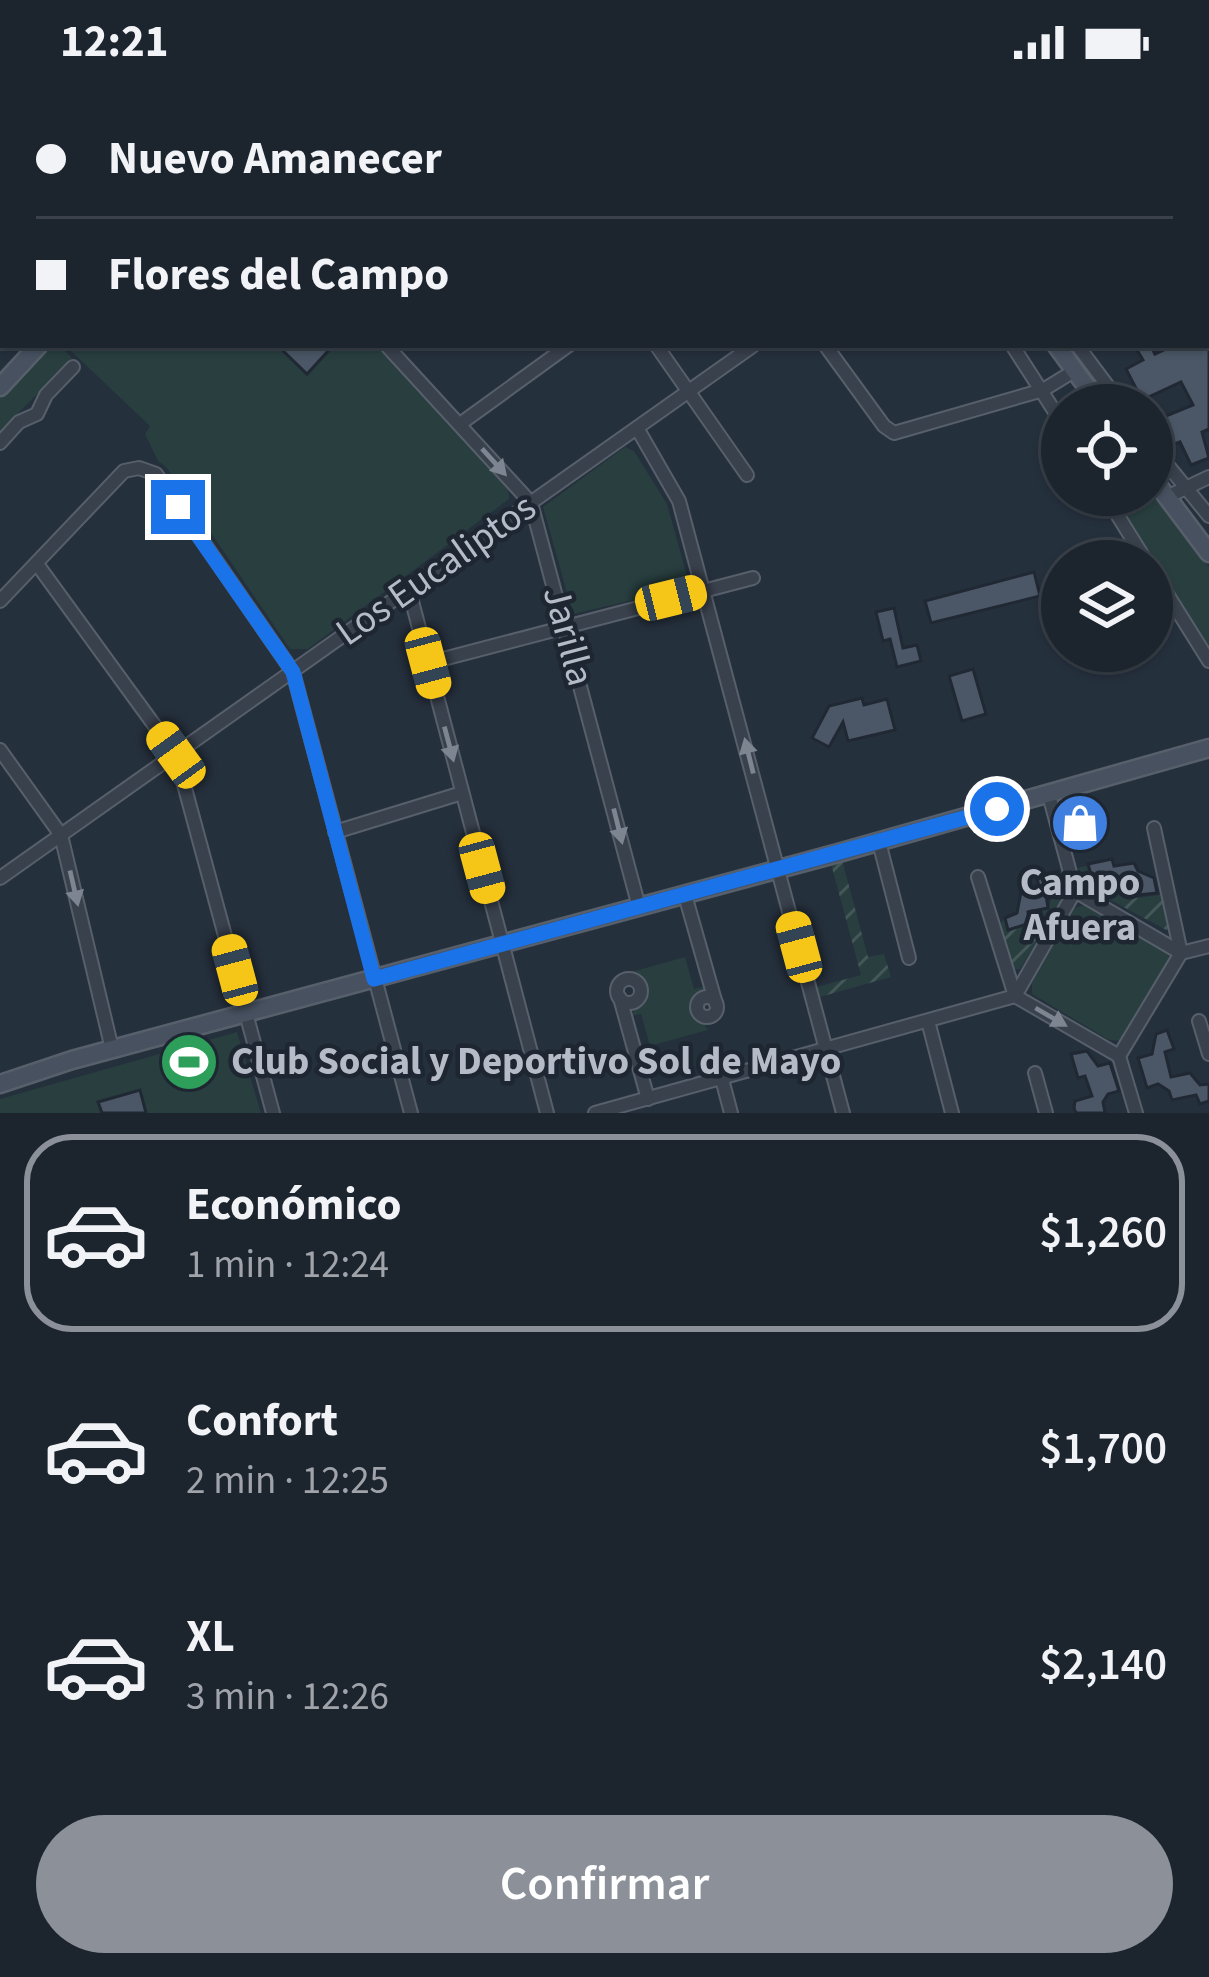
<!DOCTYPE html>
<html lang="es">
<meta charset="utf-8">
<style>
:root{--surface:#1c242e;--page:#252c36;--text:#f1f3f6;--muted:#a0a4aa;--line:#3a414a;--accent:#8c9099}
body{margin:0;font-family:"Source Sans 3",sans-serif;background:var(--page);color:var(--text);height:100vh;display:flex;flex-direction:column;font-size:45px;white-space:nowrap}
*{box-sizing:border-box;margin:0}
p{font-size:39px;color:var(--muted)}
.icon{flex:none;width:66px;height:66px;fill:none;stroke:currentColor;stroke-width:2;stroke-linecap:round;stroke-linejoin:round}
.map{position:relative;height:1029px;overflow:hidden}
.sheet{display:flex;flex-direction:column;background:var(--surface);flex:1}
.sheet>*{flex:none}
.hud{position:absolute;left:0px;top:0px;width:1209px;height:264px;box-shadow:0 3px 9px #0004,0 0 0 3px var(--line);display:grid;align-content:center;height:264px;padding:0 36px;background:var(--surface)}
.buttons{position:absolute;left:1041px;top:300px;display:grid;gap:24px}
.buttons a{display:grid;place-items:center;width:132px;height:132px;border-radius:50%;background:var(--surface);box-shadow:0 3px 9px #0004,0 0 0 3px var(--line);font-size:60px}
.end{position:absolute;width:54px;height:54px;margin:-27px;border:15px solid #1a73e8;background:#fff;box-shadow:0 0 0 6px #fff}
.from{border-radius:50%}
.car{position:absolute;width:36px;height:72px;margin:-36px -18px;border-radius:15px;box-shadow:0 0 9px 3px #0007;background:linear-gradient(#f5c518 24%,#345 0 40%,#f5c518 0 76%,#345 0 86%,#f5c518 0)}
.hud b{display:flex;align-items:center;gap:42px;height:114px;font-size:45px}
.hud b+b{border-top:3px solid var(--line)}
.hud i{width:30px;height:30px;background:var(--text)}
ul{padding:21px 0 0;list-style:none}
li{display:flex;align-items:center;gap:36px;height:198px;margin:0 24px 18px;padding:0 12px;border:6px solid transparent;border-radius:48px}
li div{flex:1}
li b{display:block;font-size:45px}
li em{font-style:normal;font-weight:600}
li.selected{border-color:var(--accent)}
li>.icon{width:108px;height:108px;stroke-width:1.5}
.action{display:flex;gap:24px;margin-top:auto;padding:24px 36px}
.action a{flex:1;height:138px;border-radius:72px;background:var(--accent);color:#fff;font-size:48px;font-weight:600;line-height:138px;text-align:center}
.status{display:flex;justify-content:space-between;align-items:center;height:84px;padding:0 60px;background:var(--surface);direction:ltr}
.status svg{height:33px;fill:currentColor}
.map>svg:first-child{display:block}
</style>
<div class="status"><b>12:21</b><svg viewBox="0 0 49 12"><path d="M0 12V9h3v3zM5 12V6h3v6zM10 12V3h3v9zM15 12V0h3v12zM26 1h20v11H26zM47 4h2v5h-2z"/></svg></div>
<div class="map">
<svg width="1209" height="1029" viewBox="0 0 1209 1029">
<defs>
<pattern id="garden-furrows" width="10" height="10" patternUnits="userSpaceOnUse" patternTransform="scale(3)"><rect width="10" height="10" fill="#283e3f"/><path d="M-1 1l2-2M0 10L10 0M9 11l2-2" fill="none" stroke="#455859"/></pattern>
</defs>
<rect width="100%" height="100%" fill="#25303d"/>
<!-- green -->
<g fill="#283e3f">
<path d="M50,261H70L65,267L72,274L0,348V314Z"/>
<path d="M75,261H324L330,266L345,261H375L508,403L509,415L308,565H290L167,384L158,377L145,350L150,342L70,266Z"/>
<path d="M625,363L634,367L667,420L689,499L685,504L573,530L543,423Z"/>
<path d="M1152,405L1209,483V564L1114,411H1152Z"/>
<path d="M1087,820L1170,869V878L1120,957L1109,956L1032,910V899L1074,824Z"/>
<path d="M685,873L694,905L706,902L694,925L708,946L650,962L641,930L631,932L645,907L642,897L631,888Z"/>
<path d="M237,948L261,1029H0V1015Z"/>
</g>
<!-- garden -->
<g fill="url(#garden-furrows)">
<path d="M841,772L868,873L884,870L891,893L816,914L813,904L861,891L830,776Z"/>
<path d="M1087,782L1090,795C1103,795 1110,799 1114,810L1134,806L1137,814L1165,810L1172,849L1086,803L1078,784Z"/>
<path d="M1066,787L1068,809L1020,885H1014L1000,841L1004,835L1008,847L1031,840L1029,829L1049,824L1053,803L1062,799L1060,788Z"/>
</g>
<!-- building -->
<g fill="#4b5766" stroke="#202834" stroke-width="3">
<path d="M277,261H324L329,266L307,290Z"/>
<path d="M1134,261H1150L1155,270L1175,261H1209V345L1202,348L1209,374L1191,381L1180,358L1172,361L1166,352L1156,336L1193,321L1181,298L1142,316L1126,285L1143,276Z"/>
<path d="M1034,488L1040,512L931,539L925,517Z"/>
<path d="M894,524L903,564L917,561L921,577L897,583L890,555L883,557L876,528Z"/>
<path d="M973,585L986,630L962,637L949,592Z"/>
<path d="M862,614L864,621L887,615L895,646L848,657L843,638L829,663L812,654L829,622Z"/>
<path d="M1112,775L1114,782L1134,779L1138,787L1154,794L1157,809L1138,811L1136,803L1114,808L1111,797L1102,792L1092,794L1088,780Z"/>
<path d="M1058,787L1061,799L1052,801L1046,811L1048,824L1028,828L1030,839L1008,846L1005,834L1017,829L1021,808L1039,803L1037,793Z"/>
<path d="M1167,946L1174,965L1165,968L1171,993L1190,989L1200,1001L1209,1000V1017L1200,1020L1196,1011L1172,1016L1169,1007L1158,1000L1147,1004L1138,974L1152,970L1156,950Z"/>
<path d="M1087,967L1098,982L1110,979L1119,1007L1108,1010L1103,1018L1105,1029H1076L1074,1024L1075,1017L1092,1012L1085,992L1078,994L1071,970Z"/>
<path d="M140,1006L146,1029H102L98,1018Z"/>
</g>
<g fill="none" stroke-linecap="round" stroke-linejoin="round">
<!-- minor casing -->
<g stroke="#575f6b" stroke-width="16">
<g id="minor">
<path d="M931,0L933,3"/>
<path d="M1087,0L1088,3"/>
<path d="M102,3L103,0"/>
<path d="M209,3L211,0"/>
<path d="M1206,51L1209,49"/>
<path d="M0,212L3,206"/>
<path d="M0,230L3,233"/>
<path d="M386,261L531,419L639,823"/>
<path d="M656,261L747,391"/>
<path d="M825,261L884,342L894,349L1043,306L1074,287"/>
<path d="M1012,261L1062,339"/>
<path d="M1077,261L1122,321"/>
<path d="M460,340L569,261"/>
<path d="M637,344L679,417L843,1029"/>
<path d="M0,359L19,338L37,330L46,311L73,283"/>
<path d="M1152,362L1209,432"/>
<path d="M1105,411L1146,477"/>
<path d="M1167,413L1209,393"/>
<path d="M37,480L176,671L273,1029"/>
<path d="M1152,486L1209,577"/>
<path d="M409,506L547,1029"/>
<path d="M0,517L124,387L139,384L156,390L293,588L411,1029"/>
<path d="M428,579L753,494"/>
<path d="M0,666L61,751L112,965"/>
<path d="M1049,711L1075,807"/>
<path d="M1154,744L1181,869"/>
<path d="M335,748L462,709"/>
<path d="M879,758L909,874"/>
<path d="M0,794L754,261"/>
<path d="M685,811L716,920"/>
<path d="M1181,869L1119,972L1015,912L1075,807L1181,869L1209,862"/>
<circle cx="629" cy="907" r="12"/>
<circle cx="707" cy="923" r="10"/>
<path d="M620,914L648,1015"/>
<path d="M928,937L952,1029"/>
<path d="M1199,937L1209,970"/>
<path d="M1119,972L1136,1029"/>
<path d="M1035,989L1046,1029"/>
<path d="M722,995L731,1029"/>
<path d="M595,1029L1015,912L978,793"/>
</g>
</g>
<!-- tertiary casing -->
<g stroke="#575f6b" stroke-width="20">
<path id="tertiary" d="M1206,151L1209,150"/>
</g>
<!-- secondary casing -->
<g stroke="#575f6b" stroke-width="21">
<g id="secondary">
<path d="M873,0L875,3"/>
<path d="M280,3L283,0"/>
<path d="M1056,261L1100,321"/>
<path d="M0,303L39,261"/>
<path d="M1152,393L1209,469"/>
<path d="M0,1000L72,976L842,768L1209,664"/>
</g>
</g>
<!-- minor -->
<use href="#minor" stroke="#39414d" stroke-width="12"/>
<!-- tertiary -->
<use href="#tertiary" stroke="#39414d" stroke-width="15"/>
<!-- secondary -->
<use href="#secondary" stroke="#475160" stroke-width="16"/>
</g>
<!-- one-way arrows -->
<defs><path id="oneway-solid" d="M-6-.8H1V-3.2L6.5 0L1 3.2V.8H-6Z" transform="scale(3)"/></defs>
<g fill="#7d8591">
<use href="#oneway-solid" transform="translate(494 378) rotate(48)"/>
<use href="#oneway-solid" transform="translate(449 660) rotate(75)"/>
<use href="#oneway-solid" transform="translate(749 672) rotate(-104)"/>
<use href="#oneway-solid" transform="translate(618 742) rotate(76)"/>
<use href="#oneway-solid" transform="translate(74 804) rotate(77)"/>
<use href="#oneway-solid" transform="translate(1051 933) rotate(30)"/>
</g>
<g fill="none" stroke-linecap="round" stroke-linejoin="round">
<!-- route -->
<path stroke="#1a73e8" stroke-width="15" d="M178,423L293,588L374,895L997,725"/>
</g>
<!-- icons -->
<defs>
<g id="shop-disc" transform="scale(3)"><circle r="9.5" fill="#3f7fe0" stroke="#1e2632"/><path d="M-5-2.5h2.3a2.7 3.5 0 0 1 5.4 0H5L5.5 6h-11ZM-1.5-2.5h3a1.5 2.3 0 0 0-3 0Z" fill="#fff"/></g>
<g id="stadium-disc" transform="scale(3)"><circle r="9.5" fill="#2e9e5b" stroke="#1e2632"/><path d="M0-5a6.5 5 0 1 0 0 10a6.5 5 0 1 0 0-10ZM-3.5-1.8h7v3.6h-7Z" fill="#fff"/></g>
</defs>
<g fill-rule="evenodd">
<use href="#shop-disc" x="1080" y="739"/>
<use href="#stadium-disc" x="189" y="978"/>
</g>
<g text-anchor="middle" dominant-baseline="central" stroke-width="9" stroke-linejoin="round" paint-order="stroke">
<!-- street labels -->
<g font-size="39" fill="#b5bcc8" stroke="#1e2632">
<text transform="translate(436 486) rotate(-35)">Los Eucaliptos</text>
<text transform="translate(568 552) rotate(75)">Jarilla</text>
</g>
<!-- poi labels -->
<g font-size="39" font-weight="bold" fill="#b5bcc8" stroke="#1e2632">
<text x="1080" y="799">Campo<tspan x="1080" dy="45">Afuera</tspan></text>
<text x="231" y="978" text-anchor="start">Club Social y Deportivo Sol de Mayo</text>
</g>
</g>
</svg>
<div class="buttons">
<a><svg class="icon" aria-label="locate" viewBox="0 0 24 24"><circle cx="12" cy="12" r="6"/><path d="M12 2v4M12 18v4M2 12h4M18 12h4"/></svg></a>
<a><svg class="icon" aria-label="layers" viewBox="0 0 24 24"><path d="M12 4l9 5-9 5-9-5zM3 14l9 5 9-5"/></svg></a>
</div>
<i class="end from" style="left:997px;top:725px"></i>
<i class="end" style="left:178px;top:423px"></i>
<i class="car" style="left:671px;top:514px;rotate:76deg"></i>
<i class="car" style="left:428px;top:579px;rotate:165deg"></i>
<i class="car" style="left:176px;top:671px;rotate:324deg"></i>
<i class="car" style="left:482px;top:784px;rotate:165deg"></i>
<i class="car" style="left:799px;top:863px;rotate:345deg"></i>
<i class="car" style="left:235px;top:886px;rotate:345deg"></i>
<div class="hud">
<b><i class="from"></i>Nuevo Amanecer</b>
<b><i></i>Flores del Campo</b>
</div>
</div>
<section class="sheet">
<ul>
<li class="selected"><svg class="icon" aria-label="car" viewBox="0 0 24 24"><path d="M5 17H2v-5l4-1 3-4h7l3 4 3 1v5h-3M9 17h6M6 11h13"/><circle cx="7" cy="17" r="2"/><circle cx="17" cy="17" r="2"/></svg><div><b>Económico</b><p>1 min · 12:24</p></div><em>$1,260</em></li>
<li><svg class="icon" aria-label="car" viewBox="0 0 24 24"><path d="M5 17H2v-5l4-1 3-4h7l3 4 3 1v5h-3M9 17h6M6 11h13"/><circle cx="7" cy="17" r="2"/><circle cx="17" cy="17" r="2"/></svg><div><b>Confort</b><p>2 min · 12:25</p></div><em>$1,700</em></li>
<li><svg class="icon" aria-label="car" viewBox="0 0 24 24"><path d="M5 17H2v-5l4-1 3-4h7l3 4 3 1v5h-3M9 17h6M6 11h13"/><circle cx="7" cy="17" r="2"/><circle cx="17" cy="17" r="2"/></svg><div><b>XL</b><p>3 min · 12:26</p></div><em>$2,140</em></li>
</ul>
<div class="action"><a>Confirmar</a></div>
</section>
